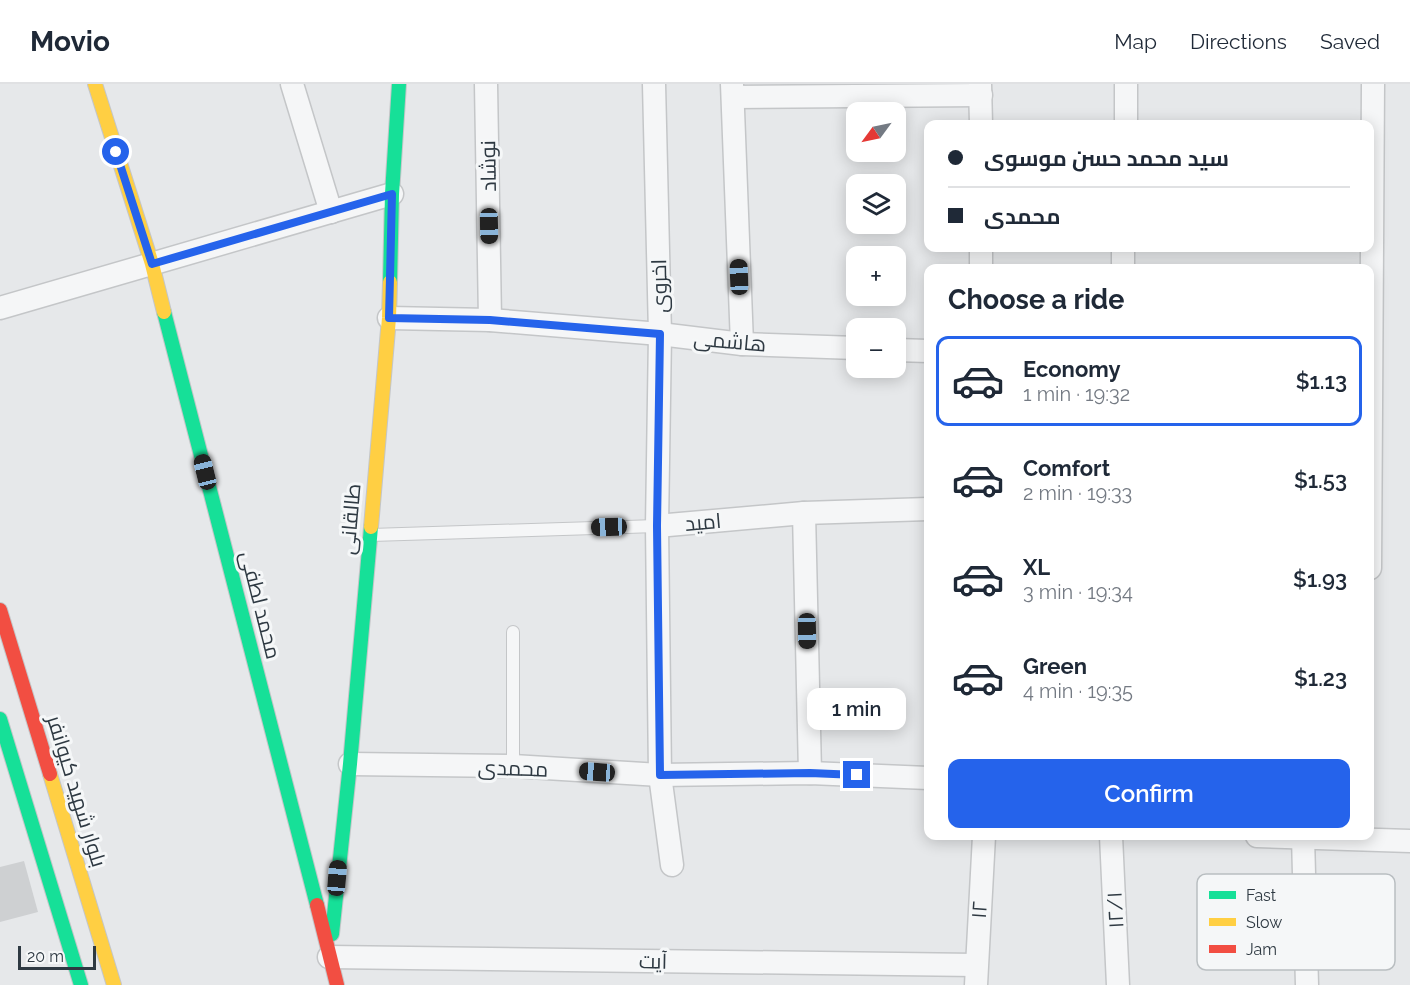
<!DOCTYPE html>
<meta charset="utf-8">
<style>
:root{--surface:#fff;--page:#f6f6f7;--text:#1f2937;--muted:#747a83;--line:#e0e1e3;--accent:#2563eb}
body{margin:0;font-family:Raleway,Cairo,sans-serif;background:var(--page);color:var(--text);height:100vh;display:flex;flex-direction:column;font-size:22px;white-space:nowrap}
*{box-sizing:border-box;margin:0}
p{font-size:20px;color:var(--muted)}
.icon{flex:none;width:33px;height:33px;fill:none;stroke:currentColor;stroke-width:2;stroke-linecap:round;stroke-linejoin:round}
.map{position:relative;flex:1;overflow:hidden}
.side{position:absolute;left:924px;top:180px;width:450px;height:576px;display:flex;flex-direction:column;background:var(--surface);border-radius:12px;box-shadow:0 3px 15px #0003}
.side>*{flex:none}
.hud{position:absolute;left:924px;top:36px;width:450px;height:132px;border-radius:12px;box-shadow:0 3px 15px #0003;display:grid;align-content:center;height:132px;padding:0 24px;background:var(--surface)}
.needle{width:39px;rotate:237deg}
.tools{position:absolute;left:846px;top:18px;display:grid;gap:12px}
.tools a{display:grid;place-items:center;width:60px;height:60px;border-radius:12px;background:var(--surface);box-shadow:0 3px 15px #0003;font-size:30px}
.scale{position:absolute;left:18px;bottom:15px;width:78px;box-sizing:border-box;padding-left:6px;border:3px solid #2e3942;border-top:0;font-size:16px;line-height:21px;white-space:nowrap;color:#2e3942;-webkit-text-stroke:4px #f5f7f8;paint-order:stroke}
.end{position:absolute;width:27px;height:27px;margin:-14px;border:8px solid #2563eb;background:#fff;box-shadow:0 0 0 3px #fff}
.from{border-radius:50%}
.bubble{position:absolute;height:42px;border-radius:12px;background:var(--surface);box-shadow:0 3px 15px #0003;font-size:20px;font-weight:600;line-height:42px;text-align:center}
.car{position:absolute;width:18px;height:36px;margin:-18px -9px;border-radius:8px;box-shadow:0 0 4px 2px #0007;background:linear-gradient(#222 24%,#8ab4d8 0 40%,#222 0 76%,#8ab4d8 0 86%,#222 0)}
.hud b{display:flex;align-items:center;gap:21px;height:57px;font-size:22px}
.hud b+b{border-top:2px solid var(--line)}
.hud i{width:15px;height:15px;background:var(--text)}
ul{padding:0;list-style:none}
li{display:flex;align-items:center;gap:18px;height:90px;margin:0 12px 9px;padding:0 12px;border:3px solid transparent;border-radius:12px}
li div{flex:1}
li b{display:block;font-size:22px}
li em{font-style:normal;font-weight:600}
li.selected{border-color:var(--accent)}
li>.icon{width:54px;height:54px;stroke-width:1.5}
h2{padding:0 24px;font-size:27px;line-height:72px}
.primary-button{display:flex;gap:12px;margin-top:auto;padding:12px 24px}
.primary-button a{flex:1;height:69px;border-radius:12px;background:var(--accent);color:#fff;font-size:24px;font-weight:600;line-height:69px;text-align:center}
header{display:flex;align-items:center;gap:36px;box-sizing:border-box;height:84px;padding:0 30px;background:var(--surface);border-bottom:2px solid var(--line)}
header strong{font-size:28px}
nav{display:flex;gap:33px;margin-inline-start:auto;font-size:21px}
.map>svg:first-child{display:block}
</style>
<header>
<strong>Movio</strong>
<nav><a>Map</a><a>Directions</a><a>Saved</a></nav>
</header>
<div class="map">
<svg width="1410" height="901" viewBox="0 0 1410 901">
<rect width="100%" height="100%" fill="#e6e8ea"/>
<!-- building -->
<path fill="#ced0d2" d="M24,777L38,828L0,838V783Z"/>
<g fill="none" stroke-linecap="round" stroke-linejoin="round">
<!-- lane casing -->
<g stroke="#c4c6c8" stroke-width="14">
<g id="lane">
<path d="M371,451L657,442"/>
<path d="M513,682V548"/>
</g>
</g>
<!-- street casing -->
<g stroke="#c4c6c8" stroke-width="25">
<g id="street">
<path d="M292,0L331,128"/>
<path d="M486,0L490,236"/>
<path d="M654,0L660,250L657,442L660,691L672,781"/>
<path d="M732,0L742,260"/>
<path d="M980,0L981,40"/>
<path d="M733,13L981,11"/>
<path d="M1126,40V0"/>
<path d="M981,164V184"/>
<path d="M1123,184V164"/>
<path d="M0,224L392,110"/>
<path d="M389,234L490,236L660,250L742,260L856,264"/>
<path d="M896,266L928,267"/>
<path d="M804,429L810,689"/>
<path d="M657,442L804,429L928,425"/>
<path d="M1370,484L1373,0"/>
<path d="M350,680L513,682L660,691L810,689L928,694"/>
<path d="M1111,752L1118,901"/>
<path d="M1257,752L1410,757"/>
<path d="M1303,753L1307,901"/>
<path d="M329,873L976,881"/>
<path d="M976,901L984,752"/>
</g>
</g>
<!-- fast casing -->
<g stroke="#c4c6c8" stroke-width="16">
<g id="fast">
<path d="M390,198L392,110L399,0"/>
<path d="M164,228L317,821"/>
<path d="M0,635L81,901"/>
<path d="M332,850L350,680L371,443"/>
</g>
</g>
<!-- slow casing -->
<g stroke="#c4c6c8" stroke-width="16">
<g id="slow">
<path d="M95,0L152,180L164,228"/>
<path d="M371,443L389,234L390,198"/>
<path d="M50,690L114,901"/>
</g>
</g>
<!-- jam casing -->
<g stroke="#c4c6c8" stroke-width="16">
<g id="jam">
<path d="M0,526L50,690"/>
<path d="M317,821L337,901"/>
</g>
</g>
<!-- lane -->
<use href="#lane" stroke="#f5f6f7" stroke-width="12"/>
<!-- street -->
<use href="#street" stroke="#f5f6f7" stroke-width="22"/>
<!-- fast -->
<use href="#fast" stroke="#16e098" stroke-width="14"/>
<!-- slow -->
<use href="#slow" stroke="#ffcf43" stroke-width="14"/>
<!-- jam -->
<use href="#jam" stroke="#f24e42" stroke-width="14"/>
</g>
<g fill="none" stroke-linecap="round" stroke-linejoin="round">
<!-- route -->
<path stroke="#2563eb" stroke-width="8" d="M116,68L152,180L392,110L389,234L490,236L660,250L657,442L660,691L810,689L857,691"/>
</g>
<g text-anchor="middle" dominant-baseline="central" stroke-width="6" stroke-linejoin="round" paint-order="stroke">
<!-- street labels -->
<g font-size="21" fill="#2e3942" stroke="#f5f7f8">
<text transform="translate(488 82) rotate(-91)">نوشاد</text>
<text transform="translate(659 202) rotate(-91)">اخروی</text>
<text transform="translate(730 257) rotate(5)">هاشمی</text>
<text transform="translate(350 435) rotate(-85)">طالقانی</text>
<text transform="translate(703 438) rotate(-5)">امید</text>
<text transform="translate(261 521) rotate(76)">محمد لطفی</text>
<text transform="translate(513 684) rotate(2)">محمدی</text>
<text transform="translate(77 707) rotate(73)">بلوار شهید کیوانفر</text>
<text transform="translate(979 826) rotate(-86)">۱۲</text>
<text transform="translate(1115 826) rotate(-93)">۱۲/۱</text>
<text transform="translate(653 877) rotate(1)">آیت</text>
</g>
</g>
<!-- legend -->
<rect x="1197" y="790" width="198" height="96" rx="9" fill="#f5f7f8" stroke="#b9bec1" stroke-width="1.5"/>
<rect x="1209" y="807" width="27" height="8" fill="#16e098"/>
<rect x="1209" y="834" width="27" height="8" fill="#ffcf43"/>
<rect x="1209" y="861" width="27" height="8" fill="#f24e42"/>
<g font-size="16" fill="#2e3942">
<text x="1246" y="817">Fast</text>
<text x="1246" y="844">Slow</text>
<text x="1246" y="871">Jam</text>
</g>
</svg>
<div class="tools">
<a><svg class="needle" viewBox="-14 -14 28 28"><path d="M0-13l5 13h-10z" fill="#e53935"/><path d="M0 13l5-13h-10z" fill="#747a83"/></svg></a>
<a><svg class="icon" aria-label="layers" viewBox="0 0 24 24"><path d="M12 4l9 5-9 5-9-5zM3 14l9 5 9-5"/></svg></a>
<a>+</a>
<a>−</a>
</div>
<div class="scale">20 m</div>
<i class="end from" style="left:116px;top:68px"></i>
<i class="end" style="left:857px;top:691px"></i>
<div class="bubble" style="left:807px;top:604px;width:99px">1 min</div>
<i class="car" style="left:489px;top:142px;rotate:179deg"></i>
<i class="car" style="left:739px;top:193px;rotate:358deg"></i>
<i class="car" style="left:205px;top:388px;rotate:346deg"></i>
<i class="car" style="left:609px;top:443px;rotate:268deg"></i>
<i class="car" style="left:807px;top:547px;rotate:179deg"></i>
<i class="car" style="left:597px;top:688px;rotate:274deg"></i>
<i class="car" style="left:337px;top:794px;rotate:5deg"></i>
<div class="hud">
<b><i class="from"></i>سید محمد حسن موسوی</b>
<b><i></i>محمدی</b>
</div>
<section class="side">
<h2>Choose a ride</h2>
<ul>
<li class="selected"><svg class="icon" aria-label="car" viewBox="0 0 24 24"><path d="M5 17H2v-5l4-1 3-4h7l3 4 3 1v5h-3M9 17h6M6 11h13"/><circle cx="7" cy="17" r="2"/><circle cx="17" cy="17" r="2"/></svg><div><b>Economy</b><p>1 min · 19:32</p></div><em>$1.13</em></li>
<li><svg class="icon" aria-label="car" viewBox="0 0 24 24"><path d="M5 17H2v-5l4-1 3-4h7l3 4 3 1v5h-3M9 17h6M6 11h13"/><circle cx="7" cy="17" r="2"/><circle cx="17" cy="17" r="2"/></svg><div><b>Comfort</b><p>2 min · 19:33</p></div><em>$1.53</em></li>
<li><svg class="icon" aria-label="car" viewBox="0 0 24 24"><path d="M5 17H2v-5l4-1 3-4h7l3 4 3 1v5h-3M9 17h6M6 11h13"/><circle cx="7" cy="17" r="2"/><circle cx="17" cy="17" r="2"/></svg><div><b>XL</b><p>3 min · 19:34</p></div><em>$1.93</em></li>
<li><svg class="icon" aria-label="car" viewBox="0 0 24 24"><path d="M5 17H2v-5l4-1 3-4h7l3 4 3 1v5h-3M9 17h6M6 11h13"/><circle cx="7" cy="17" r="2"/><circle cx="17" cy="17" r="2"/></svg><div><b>Green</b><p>4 min · 19:35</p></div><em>$1.23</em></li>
</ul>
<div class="primary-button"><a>Confirm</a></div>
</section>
</div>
